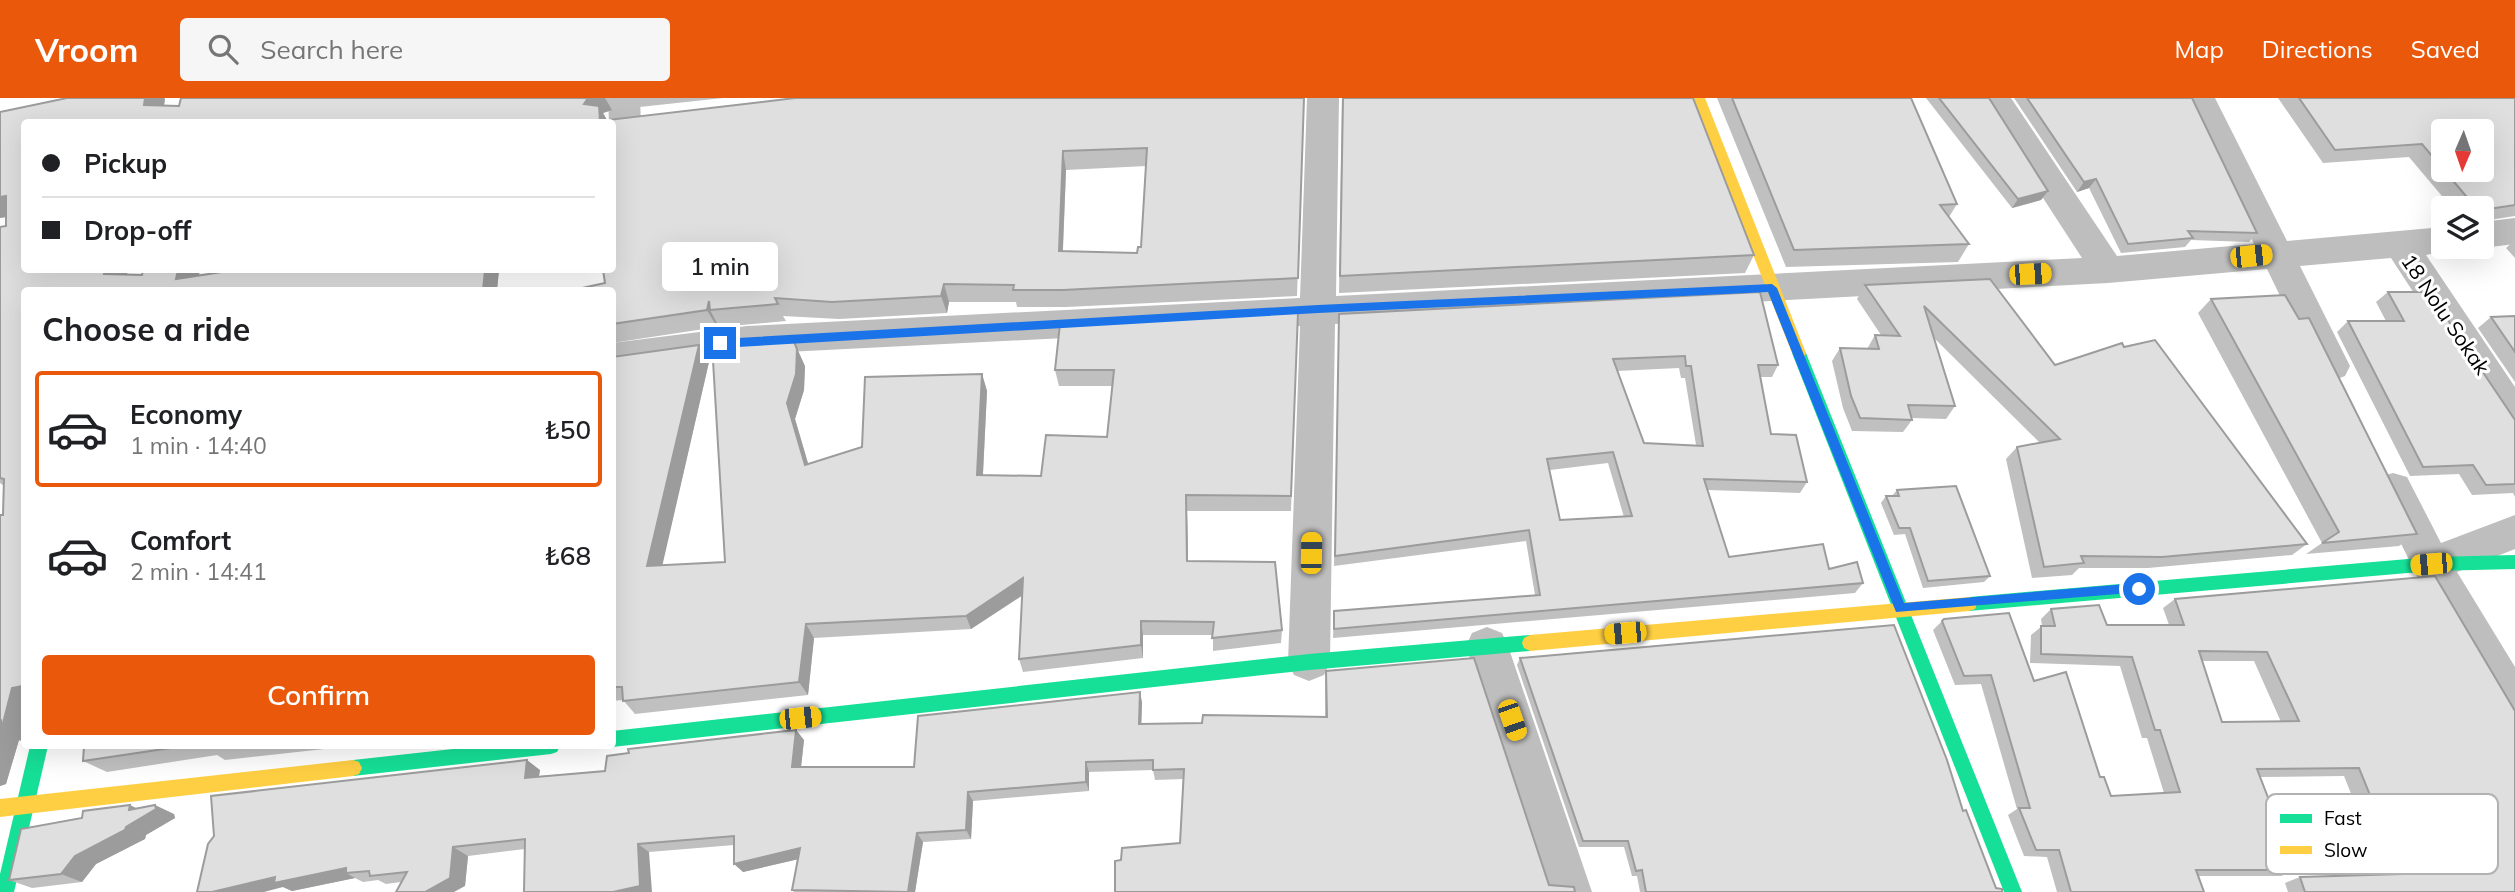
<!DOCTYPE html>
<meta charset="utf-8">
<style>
:root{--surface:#fff;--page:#f6f6f6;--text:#202124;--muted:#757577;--line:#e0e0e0;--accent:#ea580c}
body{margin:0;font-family:Mulish,sans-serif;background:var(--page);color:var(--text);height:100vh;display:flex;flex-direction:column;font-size:26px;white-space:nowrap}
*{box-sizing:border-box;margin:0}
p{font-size:23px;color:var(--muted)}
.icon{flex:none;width:38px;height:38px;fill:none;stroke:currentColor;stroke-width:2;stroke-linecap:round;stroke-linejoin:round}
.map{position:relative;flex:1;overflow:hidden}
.details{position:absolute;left:21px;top:189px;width:595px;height:462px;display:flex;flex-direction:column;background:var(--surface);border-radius:7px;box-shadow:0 7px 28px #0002}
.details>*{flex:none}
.guide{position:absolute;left:21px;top:21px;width:595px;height:154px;border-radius:7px;box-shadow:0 7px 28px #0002;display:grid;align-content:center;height:154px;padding:0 21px;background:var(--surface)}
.needle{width:46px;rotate:182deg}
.fabs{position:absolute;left:2431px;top:21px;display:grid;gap:14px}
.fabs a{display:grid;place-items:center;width:63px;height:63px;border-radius:7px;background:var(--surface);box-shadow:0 7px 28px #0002;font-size:35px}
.end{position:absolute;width:32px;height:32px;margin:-16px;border:9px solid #1a73e8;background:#fff;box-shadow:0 0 0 4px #fff}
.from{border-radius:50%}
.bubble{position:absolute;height:49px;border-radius:7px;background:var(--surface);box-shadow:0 7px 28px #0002;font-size:23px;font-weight:600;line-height:49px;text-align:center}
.car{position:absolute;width:21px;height:42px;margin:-21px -10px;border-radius:9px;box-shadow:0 0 5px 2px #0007;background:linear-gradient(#f5c518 24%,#345 0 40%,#f5c518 0 76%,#345 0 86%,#f5c518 0)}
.guide b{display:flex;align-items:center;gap:24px;height:66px;font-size:26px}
.guide b+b{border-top:2px solid var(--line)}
.guide i{width:18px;height:18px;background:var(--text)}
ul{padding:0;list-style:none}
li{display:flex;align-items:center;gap:21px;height:116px;margin:0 14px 10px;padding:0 7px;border:4px solid transparent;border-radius:7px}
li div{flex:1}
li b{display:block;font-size:26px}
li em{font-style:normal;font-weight:600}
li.selected{border-color:var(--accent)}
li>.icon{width:63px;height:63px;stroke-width:1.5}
h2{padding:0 21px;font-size:32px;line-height:84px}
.primary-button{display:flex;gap:14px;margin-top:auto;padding:14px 21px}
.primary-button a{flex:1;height:80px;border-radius:7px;background:var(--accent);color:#fff;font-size:28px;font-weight:600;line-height:80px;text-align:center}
header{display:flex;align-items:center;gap:42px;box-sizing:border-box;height:98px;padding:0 35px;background:var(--accent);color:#fff}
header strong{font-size:33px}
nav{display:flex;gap:38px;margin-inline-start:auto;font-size:24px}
.search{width:490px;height:63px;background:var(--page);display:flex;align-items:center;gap:18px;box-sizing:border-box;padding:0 24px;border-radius:7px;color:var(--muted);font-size:26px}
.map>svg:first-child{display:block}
</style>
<header>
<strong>Vroom</strong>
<div class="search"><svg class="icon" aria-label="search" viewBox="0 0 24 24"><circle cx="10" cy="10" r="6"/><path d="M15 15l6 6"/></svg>Search here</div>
<nav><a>Map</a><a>Directions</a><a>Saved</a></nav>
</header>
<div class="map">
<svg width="2515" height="794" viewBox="0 0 2515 794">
<rect width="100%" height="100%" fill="#fff"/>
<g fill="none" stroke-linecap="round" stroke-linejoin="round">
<!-- street -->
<g fill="#bebebe" fill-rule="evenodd">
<path d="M608,0H640L641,26L636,34L625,38L614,34L612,24H609Z"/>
<path d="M1307,0H1339L1336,198L2082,160L1978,0H2011L2117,158L2254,146L2183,0H2215L2287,143L2443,129V149H2456L2455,151L2426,157L2515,289V334L2502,330L2391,160L2300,168L2350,268L2345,278L2332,283L2319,278L2267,171L2108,185L1335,226L1330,564L1324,577L1309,583L1294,577L1288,564L1300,228L747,256L612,275V245L747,228L1300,200Z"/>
<path d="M2515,120V146L2482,150L2478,149H2482V124Z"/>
<path d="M2393,375L2407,379L2441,445L2515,417V451L2457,474L2515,569V628L2500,622L2417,478L2374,391L2379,379Z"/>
<path d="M1487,529L1502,535L1508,548L1592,794H1546L1466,548L1472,535Z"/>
</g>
<!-- fast -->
<g fill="#16e098" fill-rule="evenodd">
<path d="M1799,249L1806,255L2022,794H2004L1792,255Z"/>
<path d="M2515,457V471L2431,473L1969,513L1963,511L1961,506L1963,501L1969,499L2431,459Z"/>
<path d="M1530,537L1536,540L1538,545L1536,550L1530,553L1309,572L612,649L608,648H612V633L1309,556Z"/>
<path d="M30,648H48L14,794H0V776Z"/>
<path d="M480,648H560L557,654L551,656L353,678L347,676L344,670L347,664L353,662Z"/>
</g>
<!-- slow -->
<g fill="#ffcf43" fill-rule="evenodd">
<path d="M1691,0H1705L1806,255L1804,259L1799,261L1792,255Z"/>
<path d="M1969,499L1975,501L1977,506L1975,511L1969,513L1530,553L1524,550L1522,545L1524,540L1530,537Z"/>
<path d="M353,662L359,664L362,670L359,676L353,678L0,719V701Z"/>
</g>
</g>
<!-- wall -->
<g fill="#c0c0c0" fill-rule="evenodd">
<path d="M67,0H164L165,1L164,8H179L181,0H723L612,12L603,15L607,22L795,0H1304L1297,198L1066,209H1017L1016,204H949L947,215L839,221L783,218L786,223L719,229L717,225V229L612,245V192H573L605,185L603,172H612V24H24V172H128L127,177H142L143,172H200L199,177L235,172H499L497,192H24V644L19,642L6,686L0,688V417H3L4,388L0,385V129L6,128V119L0,120V14ZM1146,68L1141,149H1138L1137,155L1063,153L1066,72Z"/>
<path d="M1342,0H1693L1754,157L1745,175L1339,195Z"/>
<path d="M1717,0H1911L1957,106L1949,119L1969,146L1958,164L1786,169Z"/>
<path d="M1926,0H1989L2048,93L2041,102L2012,110Z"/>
<path d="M2014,0H2192L2257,135L2249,144L2191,142L2185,149L2121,155L2089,90L2077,94Z"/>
<path d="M2278,0H2515V118L2482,123V110H2452L2409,59L2323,65ZM2443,33L2482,72H2443Z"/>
<path d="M2515,142V160L2506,150Z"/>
<path d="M1990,181L2055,267L2307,446L2292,457L2148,470H2079L2072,477L2032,480L2006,361L2017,349L2040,345L1934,240L1955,308L1946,321L1912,320V322L1903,334L1852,333L1843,310L1832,263L1840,250L1867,251L1875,237H1881L1857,201L1865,187Z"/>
<path d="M2388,194L2515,322V399L2513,395L2472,397L2459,376L2410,378L2337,234L2348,223H2386L2376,204Z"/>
<path d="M2211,201L2417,436L2399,448L2306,456L2322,445L2198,215Z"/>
<path d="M1298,214L1291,413H1187L1188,463L1282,532L1281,545L1213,553V537H1143V560L1023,574L1019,561L1022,498L971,531L814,540L808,597L635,616L623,602L612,603V259L699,247L709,264L662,467L725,464L805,268L804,292L795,321L808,366L862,349L982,276L987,293L983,378H1041L1107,339L1112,288H1059L1055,272Z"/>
<path d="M1339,216L1778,267L1772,279H1760L1771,336L1807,384L1800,395L1707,392L1729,459L1829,471L1863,485L1855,495L1333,540L1334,513L1535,497L1526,443L1334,468ZM1679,270L1681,280H1685L1696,347L1644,345L1617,273ZM1608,365L1624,419L1560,422L1550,372Z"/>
<path d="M2515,218V284L2478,230L2491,219Z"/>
<path d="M1897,392L1990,478L1984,484L1923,490L1905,436L1894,437L1881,405L1886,398H1892Z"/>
<path d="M2435,478L2515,794H2288L2285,785L2300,779L2383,776L2344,678L2260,679L2296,772L2281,778H2199L2204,794H2057L2047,759L2024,758L2008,717L2017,711L1981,586L1955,587L1933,532L1944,521L2034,583L2111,698L2164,695L2147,640H2142L2120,568L2030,565L2031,537L2042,528L2041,521L2051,511L2107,527H2169L2163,510L2175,501ZM2202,563H2254L2281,624H2222Z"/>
<path d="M1520,560L1963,713L1996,790L2002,794H1640L1637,778H1632L1624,749H1579L1517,567Z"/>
<path d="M1326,573L1549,787L1121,762L1180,745L1184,681L1155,682L1153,672L1089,674V693L973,703L971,741L923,744L915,794H794L792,792L798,761L743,774L734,747L649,754L525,751L468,758L465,788L401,784L386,786L378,782L363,784L355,780L292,793L283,789L540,672L539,678L605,673L629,655L796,632L804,642L801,669H914L1142,604L1141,626L1202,625L1325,619V584Z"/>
<path d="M84,648H352L225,662L217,657L107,674L83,663Z"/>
<path d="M137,711L174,716L175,720L146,737L145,741L96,766L82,784L32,790L9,782Z"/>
</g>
<!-- shaded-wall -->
<g fill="#9c9c9c">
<path d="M145,0H164L165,1L161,24L144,7Z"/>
<path d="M588,0H605L612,12L603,15L608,24H601L584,6Z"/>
<path d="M1063,53L1066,72L1062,170L1059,153Z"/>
<path d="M2096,81L2089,90L2077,94L2084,84Z"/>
<path d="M2048,93L2041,102L2012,110L2018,101Z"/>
<path d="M6,98L24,116L0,120V99Z"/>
<path d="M105,172H128L123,192L104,176Z"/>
<path d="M178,172H200L196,192L176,181Z"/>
<path d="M485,172H499L497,192H483Z"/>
<path d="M944,186L949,204L947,215L941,198Z"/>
<path d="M709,203L710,212L717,225V229L707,212Z"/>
<path d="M792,239L805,268L804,292L795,321L813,382L805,367L787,305Z"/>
<path d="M699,247L709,264L659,482L647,468Z"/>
<path d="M982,276L987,293L982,393L977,377Z"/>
<path d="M1186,397L1187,413L1188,477L1187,463Z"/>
<path d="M1023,480L1027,494L971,531L966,518Z"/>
<path d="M1141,523L1143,537V560L1141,547Z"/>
<path d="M806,526L814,540L808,597L799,584Z"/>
<path d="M24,578V644L19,642L6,686L0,688V621L12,590Z"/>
<path d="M1140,594L1142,604L1141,636L1139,626Z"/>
<path d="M796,632L804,642L800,678L792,669Z"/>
<path d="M527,662L540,672L537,689L525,680Z"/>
<path d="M1086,664L1089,674V693L1086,684Z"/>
<path d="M968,694L973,703L971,741L966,732Z"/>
<path d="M130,707L148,716L155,707L174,716L175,720L146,737L145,741L96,766L82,784L61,776L75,758L129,712Z"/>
<path d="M917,735L923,744L915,794H908Z"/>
<path d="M638,746L649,754L652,794H613Z"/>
<path d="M453,749L468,758L465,788L454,794H425Z"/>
<path d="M800,750L808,759L743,774L734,766Z"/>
<path d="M346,770V775L355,780L292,793L283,789L264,794H212L275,779Z"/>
</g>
<!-- building -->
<g fill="#dfdfdf" stroke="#9c9c9c" stroke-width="2" fill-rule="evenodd">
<path d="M67,0H145L144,7L179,8L181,0H588L584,6L599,8L600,23L795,0H1304L1298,180L1063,192H1013L1014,187L944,186L941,198L832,204L775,200L778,206L710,212L709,203L707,212L612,226V192H573L605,185L603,172H612V24H24V172H105L104,176L142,177L143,172H178L176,181L235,172H485L483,192H24V578L22,588L12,590L1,633V622L0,621V417H3L4,381L0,380V129L6,128V98L0,99V14ZM1147,50L1141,149H1138L1137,155L1059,153L1063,53Z"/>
<path d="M1343,0H1693L1754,157L1340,178Z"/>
<path d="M1732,0H1911L1957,106L1940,107L1969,146L1794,152Z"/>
<path d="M1939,0H1989L2048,93L2018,101Z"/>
<path d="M2027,0H2192L2257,135L2188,133L2193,140L2128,146L2096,81L2084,84Z"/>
<path d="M2299,0H2515V107L2482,112V110H2476L2444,72H2482V33H2443V71L2422,46L2335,52Z"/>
<path d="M1990,181L2055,267L2122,245L2124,249L2155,242L2307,446L2162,459L2081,458L2084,465L2044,469L2017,349L2060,341L1924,208L1955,308L1908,307L1912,322L1860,320L1851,298L1840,250L1879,251L1875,237L1900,238L1865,187Z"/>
<path d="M1760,194L1778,267H1758L1771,336L1796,337L1807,384L1704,381L1729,459L1823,446L1829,471L1857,464L1863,485L1334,531V513L1540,497L1529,432L1335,458L1339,216ZM1685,258L1686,268H1691L1703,348L1644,345L1613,261ZM1613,354L1632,418L1560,422L1547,361Z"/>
<path d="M2388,194H2429L2515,322V386L2486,387L2473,367L2423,369L2348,223H2404Z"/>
<path d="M2285,197L2299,221L2309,220L2417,436L2322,445L2339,434L2211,201Z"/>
<path d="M1298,214L1291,398L1186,397L1187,463L1275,464L1282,532L1212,540L1214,524L1141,523V547L1019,561L1023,480L966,518L806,526L799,584L623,603L622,589H612V259L699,247L647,468L725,464L712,246L792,239L797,251L796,276L787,305L805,367L862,349L865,279L982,276L977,377L1041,378L1046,337L1107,339L1114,272H1055L1060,226Z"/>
<path d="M2515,218V254L2491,219Z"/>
<path d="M1956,388L1990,478L1928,483L1910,430H1899L1886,398H1899L1897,392Z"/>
<path d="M2435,478L2515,613V794H2305L2300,779L2402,776L2359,670L2257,671L2296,772H2196L2204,794H2071L2059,752H2036L2019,710H2030L1991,577L1964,578L1942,523L1944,521L2009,515L2034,583L2066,574L2100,679H2104L2111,698L2180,694L2160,632H2155L2132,559L2041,556V528H2055L2051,511L2099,507L2107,527H2184L2175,501ZM2199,553L2267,554L2299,623L2222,624Z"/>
<path d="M1894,527L1947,662L1963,713L1966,712L1996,790L2002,791V794H1646L1642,772L1636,773L1628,743H1583L1520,560Z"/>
<path d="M1474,560L1549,787L1574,789L1575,794H1115V763L1121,762L1122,750L1180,745L1184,671L1153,672V662L1086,664V684L968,694L966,732L917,735L908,794L792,792L800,750L734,766V738L638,746L640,788L613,794H524L525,741L453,749L450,780L425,794H396L407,774L370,778L369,773L346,775V770L274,785L275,779L212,794H197L208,746L214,738L211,698L527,662L525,680L605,673L607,658L629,655L628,651L796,632L792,669H914L918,618L1140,594L1139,626L1202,625L1203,617L1327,619L1326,573Z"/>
<path d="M84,648H184L83,663Z"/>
<path d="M203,648H225L203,650Z"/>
<path d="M130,707L129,712L155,707L156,711L126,729L125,732L75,758L61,776L9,782L21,731L82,720L83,713Z"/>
</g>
<!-- route -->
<path fill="#1a73e8" d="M1772,186L1777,190L1904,505L2139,485L2143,487V494L1896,514L1768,194L1318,215L720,250L715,245L720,241L1318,207Z"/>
<g text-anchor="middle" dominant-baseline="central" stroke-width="6" stroke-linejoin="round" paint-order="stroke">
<!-- street labels -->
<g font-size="21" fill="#000" stroke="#fff">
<text transform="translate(2446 216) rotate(56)">18 Nolu Sokak</text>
</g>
</g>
<!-- legend -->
<rect x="2266" y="696" width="232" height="80" rx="10" fill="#fff" stroke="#b2b2b2" stroke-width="2"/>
<rect x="2280" y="716" width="32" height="9" fill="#16e098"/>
<rect x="2280" y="748" width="32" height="8" fill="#ffcf43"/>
<g font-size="19" fill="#000">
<text x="2324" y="727">Fast</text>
<text x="2324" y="759">Slow</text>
</g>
</svg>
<div class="fabs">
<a><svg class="needle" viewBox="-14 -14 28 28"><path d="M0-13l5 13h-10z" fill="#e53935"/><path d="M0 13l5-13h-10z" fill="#757577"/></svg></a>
<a><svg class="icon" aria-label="layers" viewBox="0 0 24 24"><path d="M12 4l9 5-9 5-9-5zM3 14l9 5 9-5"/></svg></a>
</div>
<i class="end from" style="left:2139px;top:491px"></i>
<i class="end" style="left:720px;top:245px"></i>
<div class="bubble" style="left:662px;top:144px;width:116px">1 min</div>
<i class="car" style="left:2251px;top:158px;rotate:84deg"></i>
<i class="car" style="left:2030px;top:176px;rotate:87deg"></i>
<i class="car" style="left:1311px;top:455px;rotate:1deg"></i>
<i class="car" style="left:2431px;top:466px;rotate:265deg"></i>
<i class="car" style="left:1625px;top:535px;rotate:265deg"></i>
<i class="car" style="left:800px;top:620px;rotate:84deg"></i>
<i class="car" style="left:1512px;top:622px;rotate:161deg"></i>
<div class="guide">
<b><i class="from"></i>Pickup</b>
<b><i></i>Drop-off</b>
</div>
<section class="details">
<h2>Choose a ride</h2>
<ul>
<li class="selected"><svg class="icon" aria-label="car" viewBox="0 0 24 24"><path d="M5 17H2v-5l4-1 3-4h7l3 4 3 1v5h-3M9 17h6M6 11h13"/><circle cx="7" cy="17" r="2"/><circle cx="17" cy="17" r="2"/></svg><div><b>Economy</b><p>1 min · 14:40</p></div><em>₺50</em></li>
<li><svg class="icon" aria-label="car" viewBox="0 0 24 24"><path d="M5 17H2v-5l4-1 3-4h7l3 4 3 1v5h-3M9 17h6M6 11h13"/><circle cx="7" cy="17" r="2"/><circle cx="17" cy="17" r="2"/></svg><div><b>Comfort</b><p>2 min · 14:41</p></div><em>₺68</em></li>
</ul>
<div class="primary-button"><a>Confirm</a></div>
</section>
</div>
